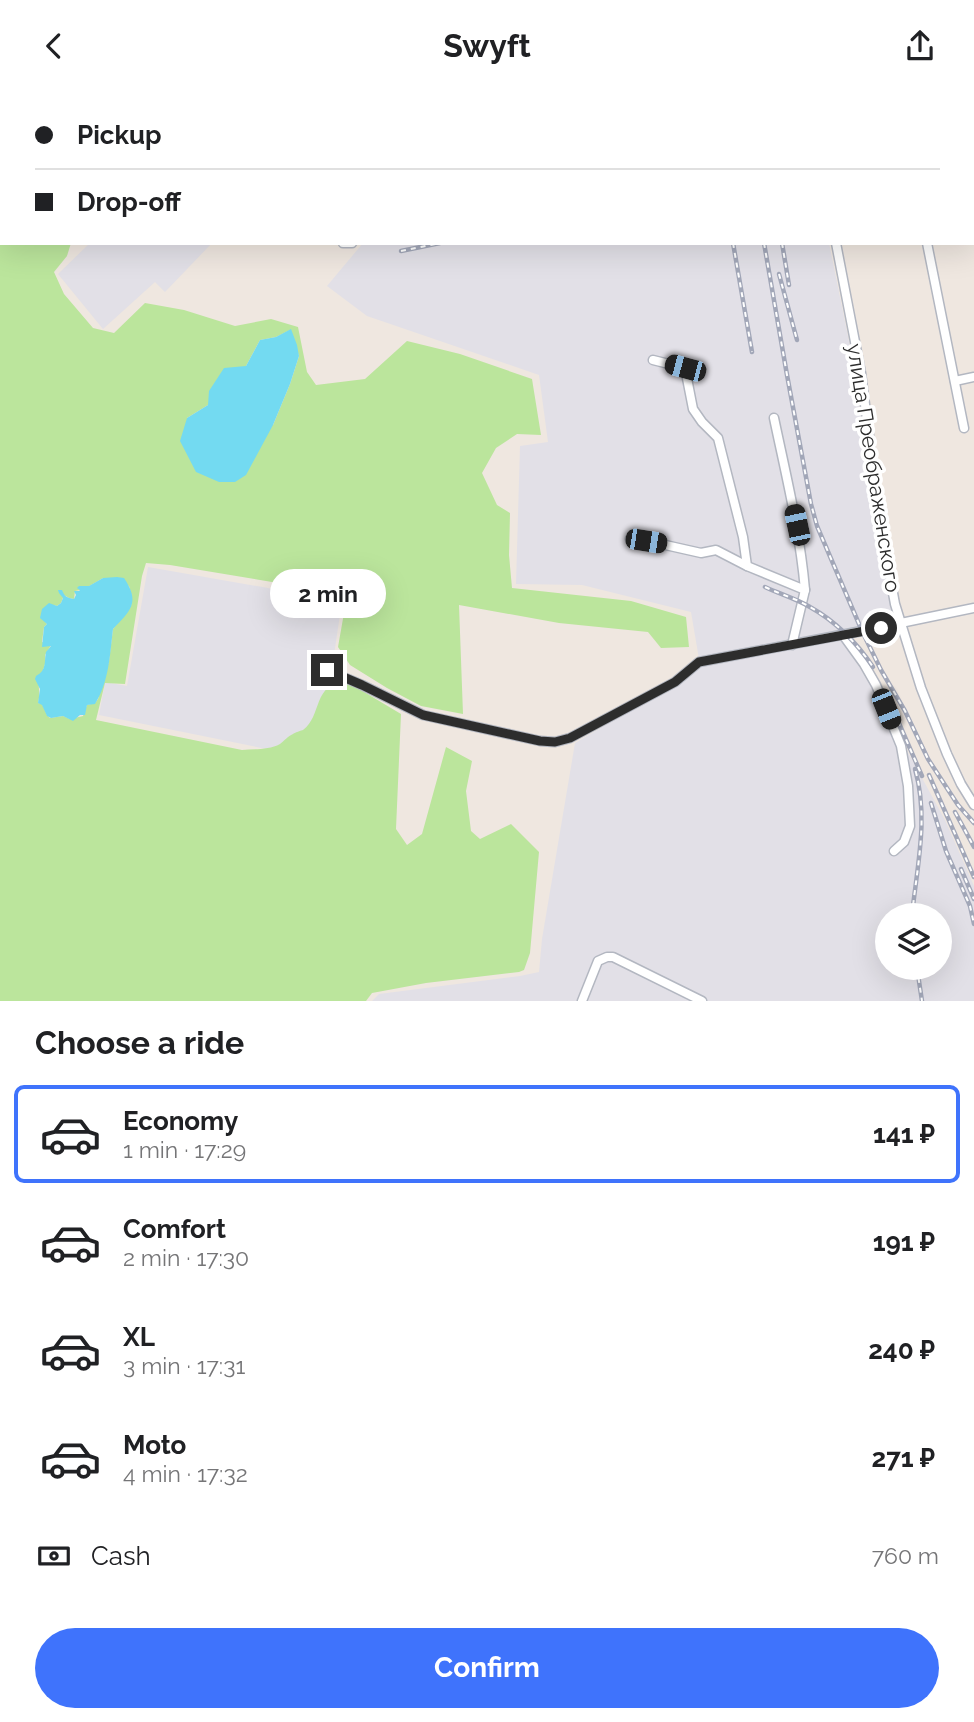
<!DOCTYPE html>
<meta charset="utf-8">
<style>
:root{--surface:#fff;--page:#f6f6f6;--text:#202124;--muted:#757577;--line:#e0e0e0;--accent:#3f73fc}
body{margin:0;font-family:Raleway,sans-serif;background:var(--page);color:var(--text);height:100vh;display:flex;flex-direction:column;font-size:26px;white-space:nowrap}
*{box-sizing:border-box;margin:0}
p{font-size:23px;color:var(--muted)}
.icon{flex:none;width:38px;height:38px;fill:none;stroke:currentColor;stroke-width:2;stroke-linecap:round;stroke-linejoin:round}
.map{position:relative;height:910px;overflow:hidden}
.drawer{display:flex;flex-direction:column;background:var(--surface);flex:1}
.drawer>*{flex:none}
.guide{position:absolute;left:0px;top:0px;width:975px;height:154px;box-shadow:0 7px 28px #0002;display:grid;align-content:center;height:154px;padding:0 35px;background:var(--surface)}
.buttons{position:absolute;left:875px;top:812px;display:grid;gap:14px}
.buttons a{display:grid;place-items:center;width:77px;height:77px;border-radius:50%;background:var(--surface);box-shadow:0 7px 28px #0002;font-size:35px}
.end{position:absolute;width:32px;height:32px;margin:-16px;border:9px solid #2d2d2d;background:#fff;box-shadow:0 0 0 4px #fff}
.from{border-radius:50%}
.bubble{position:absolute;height:49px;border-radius:24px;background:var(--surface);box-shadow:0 7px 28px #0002;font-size:23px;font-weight:700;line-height:49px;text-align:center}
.car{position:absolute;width:21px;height:42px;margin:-21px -10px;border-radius:9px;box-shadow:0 0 5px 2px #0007;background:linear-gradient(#222 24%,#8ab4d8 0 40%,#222 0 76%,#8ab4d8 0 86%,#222 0)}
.guide b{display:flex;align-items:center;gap:24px;height:66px;font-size:26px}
.guide b+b{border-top:2px solid var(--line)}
.guide i{width:18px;height:18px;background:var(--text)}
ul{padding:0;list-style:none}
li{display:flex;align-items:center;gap:21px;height:98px;margin:0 14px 10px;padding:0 21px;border:4px solid transparent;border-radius:10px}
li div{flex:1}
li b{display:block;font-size:26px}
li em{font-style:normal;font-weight:700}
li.current{border-color:var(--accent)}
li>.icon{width:63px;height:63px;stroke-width:1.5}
h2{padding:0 35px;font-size:32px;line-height:84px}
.pay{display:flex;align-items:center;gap:18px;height:77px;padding:0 35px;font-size:26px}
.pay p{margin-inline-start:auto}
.button{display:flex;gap:14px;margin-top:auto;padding:14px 35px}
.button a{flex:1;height:80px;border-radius:42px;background:var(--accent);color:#fff;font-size:28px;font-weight:700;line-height:80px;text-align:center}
header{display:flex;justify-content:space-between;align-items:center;height:91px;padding:0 35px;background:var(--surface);font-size:32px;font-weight:700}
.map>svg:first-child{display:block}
</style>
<header><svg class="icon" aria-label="back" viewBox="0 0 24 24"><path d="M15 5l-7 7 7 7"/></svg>Swyft<svg class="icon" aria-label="share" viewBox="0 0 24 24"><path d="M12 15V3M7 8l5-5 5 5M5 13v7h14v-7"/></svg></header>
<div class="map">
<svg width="974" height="910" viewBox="0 0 974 910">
<rect width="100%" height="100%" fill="#efe7e0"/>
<!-- industrial -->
<g fill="#e2e0e7" fill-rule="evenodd">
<path d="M103,0H482L481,2H102Z"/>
<path d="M492,0H799V2H491Z"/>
<path d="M90,152H212L165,201L155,191L103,238L58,183Z"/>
<path d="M363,152H829L851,260L883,474L894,530L699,568L691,521L582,494L516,493L520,355L548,351L539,284L367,225L327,195Z"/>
<path d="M148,476L342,510L334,564L348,568L342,598L327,597L311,667L99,624L105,591L127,595Z"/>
<path d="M843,547L882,614L945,729L974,795V910H372L379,903L520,885L539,881L542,848L575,652L676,593L701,574ZM887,824H940V877H887Z"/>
</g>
<!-- green -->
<path fill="#bbe59c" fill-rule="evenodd" d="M2,67V152H71L67,165L54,181L64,203L93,237L114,242L145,212L184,219L235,235L271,228L298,236L307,281L316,294L365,288L407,250L460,263L532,288L541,344L517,343L496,357L482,382L497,414L510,422L509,464L512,497L631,510L686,526L689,556L661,557L648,541L559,532L459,514L463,623L421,615L387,597L350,574L338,556L347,505L284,493L170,474L146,472L142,485L125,593L105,592L96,629L242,659C254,658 269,659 280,653C284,650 288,645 293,643C294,642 302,639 303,639C323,625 312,589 349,592L401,623L396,738L407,754L422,743L446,656L472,670L466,700L471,740L480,748L511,733L539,761L530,862L524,879L519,881L426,892L372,902L366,910H0V68ZM290,239L299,265L290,293L273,334L187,327L208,314L246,275L260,249L276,246ZM103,487L129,495L132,506L131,515L113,538L109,570L98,608L95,612L87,614L83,625L70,628L63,625L50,627L47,624L42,613L38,612C41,601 37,596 40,588C42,579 47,574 45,564L51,554L42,551L44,536L47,533L44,529L53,514L57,515L61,512L64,504L69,507L74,508L75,500C85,499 94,492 103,487Z"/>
<!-- water -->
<g fill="#73daf1">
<path d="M291,238L297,254L299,265L290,293L273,334L246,384L235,391H219L196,381L180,350L187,327L208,314L209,300L224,277L246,275L260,249L276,246Z"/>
<path d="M117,486L124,487C141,512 130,520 113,538C110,563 109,591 95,613L87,614L85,624H80L73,630L63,625L51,627L47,625L42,614L38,612L40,598L35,588L36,585C47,579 44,571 46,561L51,555L42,556L44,536L47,533L40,527L42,518L49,512L57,515L61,512L63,507L59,502L58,499H62C64,505 67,507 74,508L76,504L74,500H79L80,499L77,497L79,495H89L103,487Z"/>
</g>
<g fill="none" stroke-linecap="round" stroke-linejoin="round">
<!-- minor casing -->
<g stroke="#b3b7c1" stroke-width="11">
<g id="minor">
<path d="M804,0L805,2"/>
<path d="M898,0V2"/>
<path d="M952,0V2"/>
<path d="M486,2L488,0"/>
<path d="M973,64L974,63"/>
<path d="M973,107L974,112"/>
<path d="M343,152H352"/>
<path d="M836,152L861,282L880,431L895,513L921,597L947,663L961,693L974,714"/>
<path d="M927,152L964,337"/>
<path d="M653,269L685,277L693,318L702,331L718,347L743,446L747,475L805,499L792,554"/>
<path d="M955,290L974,286"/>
<path d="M774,327C786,384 800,441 805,499"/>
<path d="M630,448L661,453L701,462L716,459L747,475"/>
<path d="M843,544L864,573L876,594L901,655L908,695L910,735L904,751L894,760"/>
<path d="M327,579L362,594L423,624L540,650L555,651L570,647L675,591L699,571L862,540L974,517"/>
<path d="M582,910L598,870L607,866H613L702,910"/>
</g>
</g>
<!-- minor -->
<use href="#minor" stroke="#fff" stroke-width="8"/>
<!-- rail casing -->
<g stroke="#a2a7b8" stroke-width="4.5">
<g id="rail">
<path d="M742,0L743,2"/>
<path d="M285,2L287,0"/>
<path d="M0,54L2,53"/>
<path d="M733,152L752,261"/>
<path d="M764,152L787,284L811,413L817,435L862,540L881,579L905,620L928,668L958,714L974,732"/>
<path d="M782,152L789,194"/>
<path d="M401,160L440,152"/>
<path d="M779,183L797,249"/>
<path d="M765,496C780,503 797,508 810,516C835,530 857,552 873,576"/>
<path d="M898,630L922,685"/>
<path d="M929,684L974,786"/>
<path d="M931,712L946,760L970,815L974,833"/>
<path d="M955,721L974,756"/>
<path d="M961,778L974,808"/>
<path d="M912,824C917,775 929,726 915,678"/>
<path d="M917,877L922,910"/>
</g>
</g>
<!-- rail -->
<use href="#rail" stroke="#fff" stroke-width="2" stroke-dasharray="5" stroke-linecap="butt"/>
</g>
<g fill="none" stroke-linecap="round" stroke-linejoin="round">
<!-- route -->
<path stroke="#2d2d2d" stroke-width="9" d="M327,579L362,594L423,624L540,650L555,651L570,647L675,591L699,571L881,537"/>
</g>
<g text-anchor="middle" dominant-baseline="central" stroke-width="7" stroke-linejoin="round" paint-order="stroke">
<!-- street labels -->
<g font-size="21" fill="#2d2d2d" stroke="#fff">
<text transform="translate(874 377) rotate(81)">улица Преображенского</text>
</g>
</g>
</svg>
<div class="buttons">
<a><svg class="icon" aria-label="layers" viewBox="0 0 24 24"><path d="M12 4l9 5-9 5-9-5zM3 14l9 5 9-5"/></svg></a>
</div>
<i class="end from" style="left:881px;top:537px"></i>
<i class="end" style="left:327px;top:579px"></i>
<div class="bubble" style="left:270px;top:478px;width:116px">2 min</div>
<i class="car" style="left:685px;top:277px;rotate:285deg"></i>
<i class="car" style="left:797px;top:434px;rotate:348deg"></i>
<i class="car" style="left:646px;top:450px;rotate:99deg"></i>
<i class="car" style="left:886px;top:618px;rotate:158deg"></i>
<div class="guide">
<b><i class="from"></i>Pickup</b>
<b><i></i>Drop-off</b>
</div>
</div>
<section class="drawer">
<h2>Choose a ride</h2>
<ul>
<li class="current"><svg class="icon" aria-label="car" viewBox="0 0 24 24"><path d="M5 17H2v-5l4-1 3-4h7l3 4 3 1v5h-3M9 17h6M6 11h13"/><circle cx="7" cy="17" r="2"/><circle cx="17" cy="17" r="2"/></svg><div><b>Economy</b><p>1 min · 17:29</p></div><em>141 ₽</em></li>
<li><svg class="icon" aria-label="car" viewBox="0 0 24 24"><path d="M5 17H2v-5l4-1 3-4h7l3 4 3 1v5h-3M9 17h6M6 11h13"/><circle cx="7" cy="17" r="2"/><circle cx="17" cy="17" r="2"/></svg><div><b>Comfort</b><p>2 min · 17:30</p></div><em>191 ₽</em></li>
<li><svg class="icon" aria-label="car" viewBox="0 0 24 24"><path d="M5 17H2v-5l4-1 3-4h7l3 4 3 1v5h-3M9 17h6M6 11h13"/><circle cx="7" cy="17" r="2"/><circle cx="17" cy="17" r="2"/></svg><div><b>XL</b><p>3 min · 17:31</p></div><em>240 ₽</em></li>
<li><svg class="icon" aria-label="car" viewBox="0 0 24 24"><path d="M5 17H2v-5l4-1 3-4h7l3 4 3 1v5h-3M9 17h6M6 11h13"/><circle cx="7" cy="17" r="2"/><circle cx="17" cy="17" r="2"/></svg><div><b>Moto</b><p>4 min · 17:32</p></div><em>271 ₽</em></li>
</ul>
<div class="pay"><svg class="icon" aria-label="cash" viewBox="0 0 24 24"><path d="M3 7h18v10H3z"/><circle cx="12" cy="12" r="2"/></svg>Cash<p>760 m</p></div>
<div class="button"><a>Confirm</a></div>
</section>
